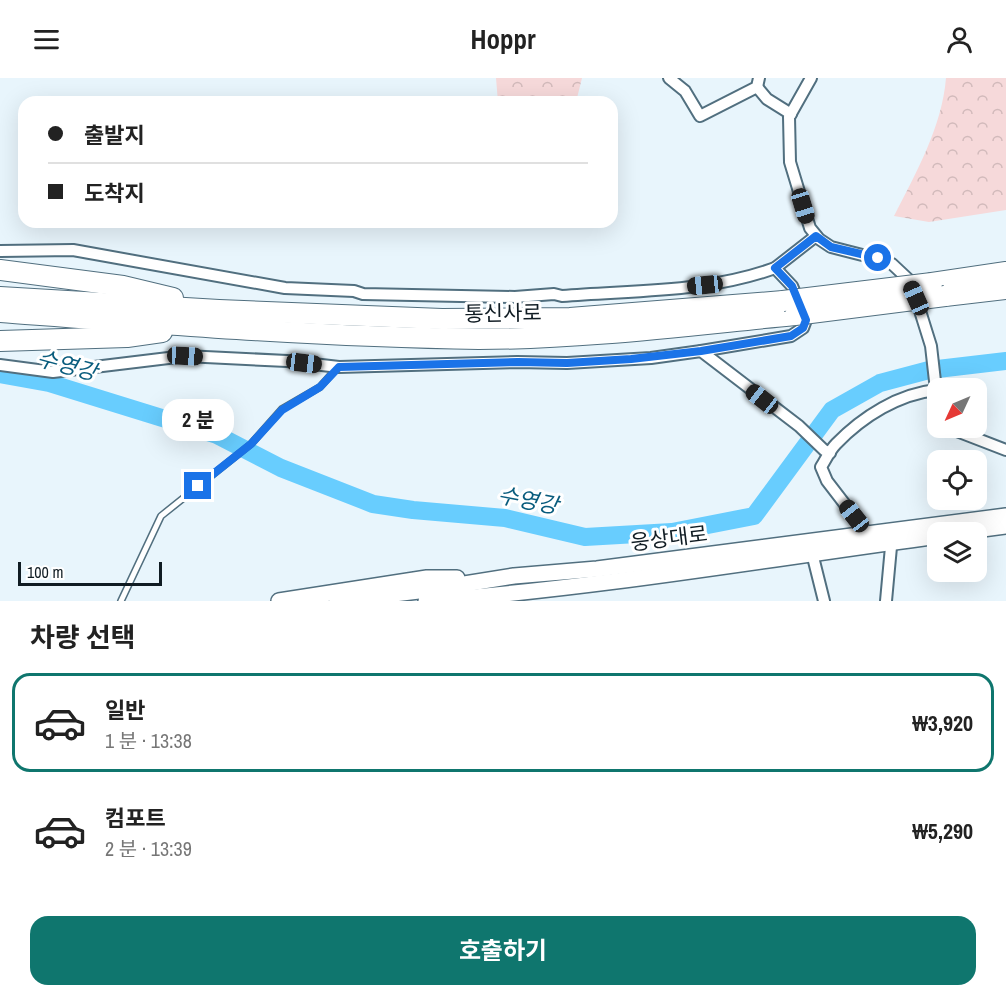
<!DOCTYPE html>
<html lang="ko">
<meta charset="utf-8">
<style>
:root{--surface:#fff;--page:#f6f6f6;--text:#222;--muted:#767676;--line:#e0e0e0;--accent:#0f766e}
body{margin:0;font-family:"Archivo Narrow","Noto Sans KR",sans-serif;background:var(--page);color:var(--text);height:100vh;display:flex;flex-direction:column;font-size:22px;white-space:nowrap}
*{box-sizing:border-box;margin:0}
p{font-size:20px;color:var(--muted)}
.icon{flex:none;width:33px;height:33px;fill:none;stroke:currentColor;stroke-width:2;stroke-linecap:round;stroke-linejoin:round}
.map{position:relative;height:523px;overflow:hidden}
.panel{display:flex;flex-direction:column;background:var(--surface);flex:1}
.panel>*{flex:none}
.top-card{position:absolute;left:18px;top:18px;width:600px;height:132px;border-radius:18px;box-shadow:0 6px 24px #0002;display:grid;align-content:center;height:132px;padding:0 30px;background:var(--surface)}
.needle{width:39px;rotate:226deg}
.controls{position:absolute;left:927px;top:300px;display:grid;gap:12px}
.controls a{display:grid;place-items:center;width:60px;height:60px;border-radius:12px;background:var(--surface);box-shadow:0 6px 24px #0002;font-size:30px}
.scale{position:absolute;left:18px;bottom:15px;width:144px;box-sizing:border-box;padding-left:6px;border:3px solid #101c23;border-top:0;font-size:16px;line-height:21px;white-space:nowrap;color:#101c23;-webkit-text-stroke:4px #fff;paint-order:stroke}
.end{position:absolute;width:27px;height:27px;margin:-14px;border:8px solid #1a73e8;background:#fff;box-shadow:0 0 0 3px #fff}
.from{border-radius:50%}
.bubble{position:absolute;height:42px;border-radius:18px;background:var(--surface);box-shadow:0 6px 24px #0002;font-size:20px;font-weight:700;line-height:42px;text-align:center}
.car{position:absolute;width:18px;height:36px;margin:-18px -9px;border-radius:8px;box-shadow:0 0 4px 2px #0007;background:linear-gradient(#222 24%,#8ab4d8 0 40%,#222 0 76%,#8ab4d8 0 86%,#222 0)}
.top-card b{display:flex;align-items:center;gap:21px;height:57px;font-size:22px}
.top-card b+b{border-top:2px solid var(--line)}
.top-card i{width:15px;height:15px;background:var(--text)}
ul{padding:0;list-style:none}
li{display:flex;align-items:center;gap:18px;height:99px;margin:0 12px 9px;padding:0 18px;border:3px solid transparent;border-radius:18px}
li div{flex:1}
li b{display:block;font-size:22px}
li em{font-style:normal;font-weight:700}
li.current{border-color:var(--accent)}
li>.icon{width:54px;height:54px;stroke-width:1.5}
h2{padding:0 30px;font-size:27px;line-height:72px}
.button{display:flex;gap:12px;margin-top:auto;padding:12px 30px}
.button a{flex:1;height:69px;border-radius:18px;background:var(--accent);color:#fff;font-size:24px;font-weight:700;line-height:69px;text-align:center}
header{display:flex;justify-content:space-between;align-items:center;height:78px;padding:0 30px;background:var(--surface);font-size:27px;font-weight:700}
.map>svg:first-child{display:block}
</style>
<header><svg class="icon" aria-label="menu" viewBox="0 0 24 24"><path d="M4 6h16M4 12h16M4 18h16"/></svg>Hoppr<svg class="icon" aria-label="person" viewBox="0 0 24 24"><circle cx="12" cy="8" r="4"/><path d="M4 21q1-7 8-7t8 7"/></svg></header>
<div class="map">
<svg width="1006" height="523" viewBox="0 0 1006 523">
<defs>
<pattern id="forest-crowns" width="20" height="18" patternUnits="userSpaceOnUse" patternTransform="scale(1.5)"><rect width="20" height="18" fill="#f6d9da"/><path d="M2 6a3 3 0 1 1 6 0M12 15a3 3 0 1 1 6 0" fill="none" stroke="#d2babb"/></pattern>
</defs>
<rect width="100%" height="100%" fill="#e8f5fc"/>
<!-- forest -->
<g fill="url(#forest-crowns)">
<path d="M496,0H582L576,24H498Z"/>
<path d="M946,0H1006V132L929,144L894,138C916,95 942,49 946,0Z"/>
</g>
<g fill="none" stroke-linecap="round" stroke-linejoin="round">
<!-- river -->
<path stroke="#68cdfe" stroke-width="18" d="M0,296L49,305L217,357L281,390L373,426L413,432L505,440L585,459L672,454L754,438L832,332L880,305L929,292L1006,283"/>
<!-- lane casing -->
<g stroke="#516f7f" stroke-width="8">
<path id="lane" d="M121,523L161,438L251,366L282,331L320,309L337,290"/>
</g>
<!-- street casing -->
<g stroke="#516f7f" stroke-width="14">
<g id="street">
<path d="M669,0L685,13L700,38L757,9L759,0"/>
<path d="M811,0L789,39L790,84L810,150L819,161L831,169L878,181L892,186L908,201L916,220L931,268L936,312"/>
<path d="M757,9L767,21L791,36"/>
<path d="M0,173L73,172L285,210L354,213L363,216L515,219L554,216L562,218C633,212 707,215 775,190L792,208L806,242L803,250L791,258L701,273"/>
<path d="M775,190L816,158"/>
<path d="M0,287L53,294L185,278L287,283L339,289L517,284L567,285L651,280L701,273L799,348L824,372L830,375"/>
<path d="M949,350L1006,372"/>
<path d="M867,455L827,403L821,389C826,381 830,372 836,366C863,338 899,316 936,312L938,315"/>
<path d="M812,475L824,523"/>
<path d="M886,523L892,458"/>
</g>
</g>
<!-- secondary casing -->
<g stroke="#516f7f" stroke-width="18">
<g id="secondary">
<path d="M960,454L1006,448"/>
<path d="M279,523L427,500H457"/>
<path d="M337,523L427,512L514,498L597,491L1006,438"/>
<path d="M426,523C598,510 767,481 938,458"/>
</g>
</g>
<!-- highway casing -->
<g stroke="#516f7f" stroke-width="22">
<g id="highway">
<path d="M0,192L123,208L173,220"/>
<path d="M932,205L1006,194"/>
<path d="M945,218L1006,211"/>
<path d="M0,219L219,232L442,241L570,240L783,223"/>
<path d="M0,234C159,246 319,259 479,261C584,261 691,247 795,237"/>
<path d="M0,263L127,259L162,254"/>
</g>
</g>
<!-- lane -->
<use href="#lane" stroke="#fff" stroke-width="5"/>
<!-- street -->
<use href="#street" stroke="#fff" stroke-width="10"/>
<!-- secondary -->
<use href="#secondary" stroke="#fff" stroke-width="15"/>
<!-- highway -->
<use href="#highway" stroke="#fff" stroke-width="20"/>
<!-- highway-bridge casing -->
<g stroke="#516f7f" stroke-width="22" stroke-linecap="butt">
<g id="highway-bridge">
<path d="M783,223L932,205"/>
<path d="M795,237L945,218"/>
</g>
</g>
<!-- highway-bridge -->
<use href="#highway-bridge" stroke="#fff" stroke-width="20"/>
</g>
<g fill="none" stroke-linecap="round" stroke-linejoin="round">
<!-- route -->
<path stroke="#1a73e8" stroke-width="8" d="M198,408L251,366L282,332L320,309L339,289L518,284L567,285L631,281L701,273L791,258L803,250L806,242L792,208L775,190L816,158L831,169L878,180"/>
</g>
<g text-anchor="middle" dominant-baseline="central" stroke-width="6" stroke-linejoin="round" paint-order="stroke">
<!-- street labels -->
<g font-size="21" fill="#101c23" stroke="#fff">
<text transform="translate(503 235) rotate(-1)">통신사로</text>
<text transform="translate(669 460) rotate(-7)">웅상대로</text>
</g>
<!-- water labels -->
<g font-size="22" font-style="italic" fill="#095c7d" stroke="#fff">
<text transform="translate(67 287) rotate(15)">수영강</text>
<text transform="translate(528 422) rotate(11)">수영강</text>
</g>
</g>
</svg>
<div class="controls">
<a><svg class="needle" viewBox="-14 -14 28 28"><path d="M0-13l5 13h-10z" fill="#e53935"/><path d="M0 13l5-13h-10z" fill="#767676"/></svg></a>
<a><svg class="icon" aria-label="locate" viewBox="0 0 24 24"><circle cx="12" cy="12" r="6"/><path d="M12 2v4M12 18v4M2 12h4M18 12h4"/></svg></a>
<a><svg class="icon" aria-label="layers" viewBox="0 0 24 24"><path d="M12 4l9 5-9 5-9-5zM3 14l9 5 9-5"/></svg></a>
</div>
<div class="scale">100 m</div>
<i class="end from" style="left:878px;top:180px"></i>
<i class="end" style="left:198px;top:408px"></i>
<div class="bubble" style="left:162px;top:321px;width:72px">2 분</div>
<i class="car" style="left:803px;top:128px;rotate:163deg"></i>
<i class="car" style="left:705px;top:207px;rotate:264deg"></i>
<i class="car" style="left:916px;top:220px;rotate:336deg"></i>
<i class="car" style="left:185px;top:278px;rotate:93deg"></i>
<i class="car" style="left:304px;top:285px;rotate:97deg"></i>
<i class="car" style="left:762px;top:321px;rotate:308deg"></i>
<i class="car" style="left:854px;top:438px;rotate:322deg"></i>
<div class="top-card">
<b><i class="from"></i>출발지</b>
<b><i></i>도착지</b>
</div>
</div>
<section class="panel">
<h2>차량 선택</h2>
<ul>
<li class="current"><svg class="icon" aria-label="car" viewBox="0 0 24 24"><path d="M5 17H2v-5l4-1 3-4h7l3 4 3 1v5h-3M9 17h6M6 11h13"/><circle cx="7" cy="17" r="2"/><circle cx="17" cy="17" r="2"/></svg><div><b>일반</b><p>1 분 · 13:38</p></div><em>₩3,920</em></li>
<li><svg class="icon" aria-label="car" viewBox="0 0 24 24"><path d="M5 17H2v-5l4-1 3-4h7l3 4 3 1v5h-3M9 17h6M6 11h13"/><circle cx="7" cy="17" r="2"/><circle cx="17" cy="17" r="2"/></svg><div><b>컴포트</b><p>2 분 · 13:39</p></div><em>₩5,290</em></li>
</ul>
<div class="button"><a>호출하기</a></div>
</section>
